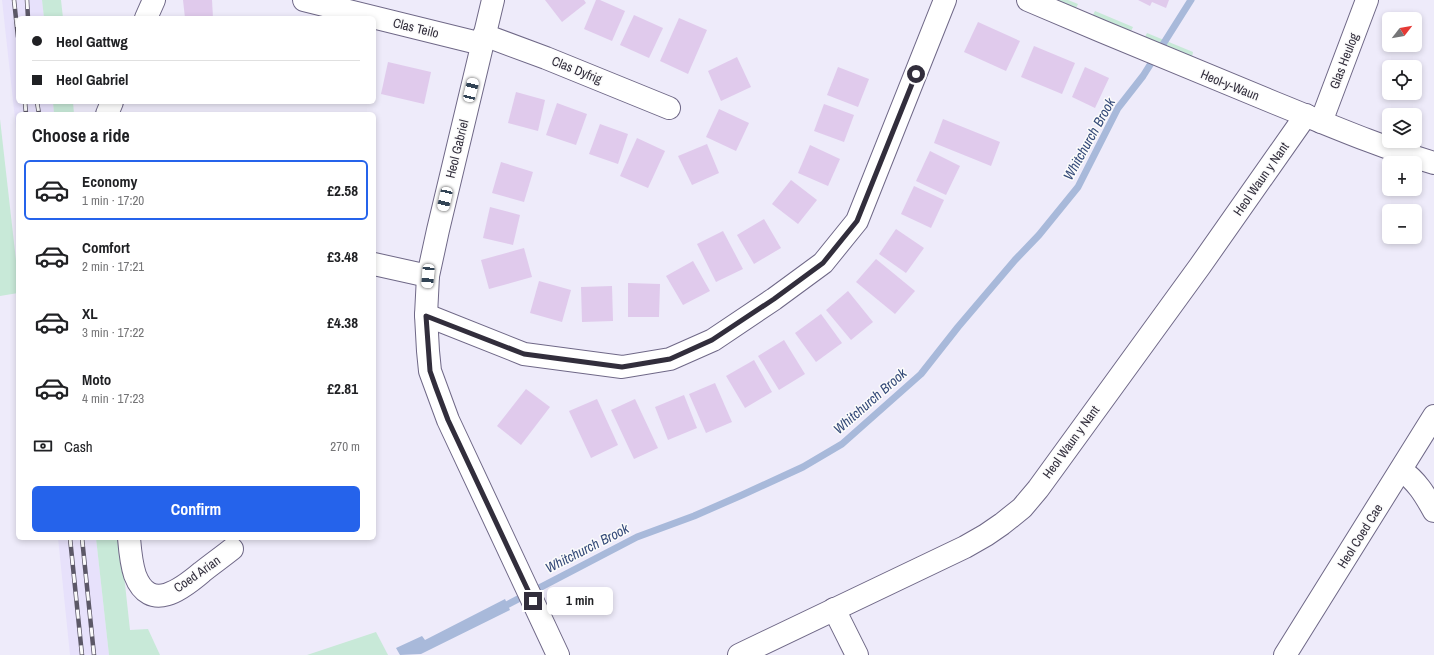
<!DOCTYPE html>
<meta charset="utf-8">
<style>
:root{--surface:#fff;--page:#f6f6f6;--text:#202124;--muted:#757577;--line:#e0e0e0;--accent:#2563eb}
body{margin:0;font-family:"Archivo Narrow",sans-serif;background:var(--page);color:var(--text);height:100vh;display:flex;flex-direction:column;font-size:15px;white-space:nowrap}
*{box-sizing:border-box;margin:0}
p{font-size:13px;color:var(--muted)}
.icon{flex:none;width:22px;height:22px;fill:none;stroke:currentColor;stroke-width:2;stroke-linecap:round;stroke-linejoin:round}
.map{position:relative;flex:1;overflow:hidden}
.side{position:absolute;left:16px;top:112px;width:360px;height:428px;display:flex;flex-direction:column;background:var(--surface);border-radius:6px;box-shadow:0 2px 6px #0003}
.side>*{flex:none}
.banner{position:absolute;left:16px;top:16px;width:360px;height:88px;border-radius:6px;box-shadow:0 2px 6px #0003;display:grid;align-content:center;height:88px;padding:0 16px;background:var(--surface)}
.needle{width:26px;rotate:59deg}
.tools{position:absolute;left:1382px;top:12px;display:grid;gap:8px}
.tools a{display:grid;place-items:center;width:40px;height:40px;border-radius:6px;background:var(--surface);box-shadow:0 2px 6px #0003;font-size:20px}
.end{position:absolute;width:18px;height:18px;margin:-9px;border:5px solid #322e3c;background:#fff;box-shadow:0 0 0 2px #fff}
.from{border-radius:50%}
.bubble{position:absolute;height:28px;border-radius:6px;background:var(--surface);box-shadow:0 2px 6px #0003;font-size:13px;font-weight:700;line-height:28px;text-align:center}
.car{position:absolute;width:12px;height:24px;margin:-12px -6px;border-radius:5px;box-shadow:0 0 3px 1px #0007;background:linear-gradient(#fff 24%,#345 0 40%,#fff 0 76%,#345 0 86%,#fff 0)}
.banner b{display:flex;align-items:center;gap:14px;height:38px;font-size:15px}
.banner b+b{border-top:1px solid var(--line)}
.banner i{width:10px;height:10px;background:var(--text)}
ul{padding:0;list-style:none}
li{display:flex;align-items:center;gap:12px;height:60px;margin:0 8px 6px;padding:0 8px;border:2px solid transparent;border-radius:6px}
li div{flex:1}
li b{display:block;font-size:15px}
li em{font-style:normal;font-weight:700}
li.current{border-color:var(--accent)}
li>.icon{width:36px;height:36px;stroke-width:1.5}
h2{padding:0 16px;font-size:18px;line-height:48px}
.pay{display:flex;align-items:center;gap:10px;height:44px;padding:0 16px;font-size:15px}
.pay p{margin-inline-start:auto}
.action{display:flex;gap:8px;margin-top:auto;padding:8px 16px}
.action a{flex:1;height:46px;border-radius:6px;background:var(--accent);color:#fff;font-size:16px;font-weight:700;line-height:46px;text-align:center}
.map>svg:first-child{display:block}
</style>
<div class="map">
<svg width="1434" height="655" viewBox="0 0 1434 655">
<rect width="100%" height="100%" fill="#eeebfa"/>
<!-- built -->
<g fill="#e7e1fb">
<path d="M2,0H42L44,18H18V102H53L54,114H18V146Z"/>
<path d="M58,538H96L109,655H70Z"/>
</g>
<!-- green -->
<g fill="#c8e9d8">
<path d="M42,0H61L63,18H44Z"/>
<path d="M1056,0H1068L1078,4L1076,8Z"/>
<path d="M1095,11L1133,27L1131,31L1093,15Z"/>
<path d="M1147,33L1193,52L1192,57L1145,37Z"/>
<path d="M53,102H73L74,114H54Z"/>
<path d="M0,119L18,278V293L0,296Z"/>
<path d="M96,538H120L130,630L148,629L160,655H109Z"/>
<path d="M376,632L388,655H307Z"/>
</g>
<!-- water -->
<path fill="#a8b9da" d="M505,599L510,610L421,654L400,655L396,648L422,636L425,640Z"/>
<g fill="none" stroke-linecap="round" stroke-linejoin="round">
<!-- stream -->
<path stroke="#a8b9da" stroke-width="7" d="M499,609L637,537L694,516L742,495L803,467L842,444L921,374L958,327L1015,260L1039,235L1078,187L1118,108L1143,76L1191,0"/>
</g>
<!-- building -->
<g fill="#e0caec">
<path d="M183,0H212L213,18H185Z"/>
<path d="M545,0H584L586,3L562,22Z"/>
<path d="M596,0H600L625,11L612,41L584,29Z"/>
<path d="M1138,0H1169L1166,8L1152,2L1150,6Z"/>
<path d="M634,15L663,28L649,58L620,45Z"/>
<path d="M679,18L707,30L688,74L660,61Z"/>
<path d="M978,22L1020,41L1006,71L964,52Z"/>
<path d="M1034,46L1075,63L1062,94L1021,77Z"/>
<path d="M737,57L751,87L721,101L708,71Z"/>
<path d="M388,62L431,72L424,104L381,94Z"/>
<path d="M838,67L869,79L858,107L827,95Z"/>
<path d="M1085,67L1109,78L1095,108L1072,97Z"/>
<path d="M516,92L545,100L538,131L508,123Z"/>
<path d="M557,103L587,114L576,145L546,135Z"/>
<path d="M824,104L854,115L844,142L814,131Z"/>
<path d="M719,109L749,123L736,151L706,137Z"/>
<path d="M943,119L1000,142L991,166L934,143Z"/>
<path d="M600,124L628,134L618,164L589,154Z"/>
<path d="M637,138L665,151L648,188L620,176Z"/>
<path d="M707,144L719,173L692,185L678,156Z"/>
<path d="M810,145L840,159L828,186L798,173Z"/>
<path d="M930,151L960,166L946,195L916,181Z"/>
<path d="M501,162L533,172L524,202L492,193Z"/>
<path d="M791,180L817,200L798,224L772,204Z"/>
<path d="M914,186L944,200L931,228L901,214Z"/>
<path d="M490,207L520,215L513,245L483,238Z"/>
<path d="M764,219L781,248L754,264L737,235Z"/>
<path d="M896,229L924,248L906,273L879,254Z"/>
<path d="M723,231L743,269L716,282L697,244Z"/>
<path d="M524,248L532,277L489,289L481,260Z"/>
<path d="M876,259L915,291L895,314L856,282Z"/>
<path d="M693,261L710,291L683,305L666,276Z"/>
<path d="M539,281L571,290L562,322L530,313Z"/>
<path d="M628,283L660,284L659,317H628Z"/>
<path d="M612,286L613,321L582,322L581,287Z"/>
<path d="M848,291L873,322L851,340L826,310Z"/>
<path d="M821,314L842,343L816,362L795,333Z"/>
<path d="M784,340L805,374L779,390L758,356Z"/>
<path d="M754,360L772,392L745,408L726,376Z"/>
<path d="M715,383L732,422L706,433L689,394Z"/>
<path d="M526,389L550,407L521,445L497,426Z"/>
<path d="M684,395L697,428L668,440L655,407Z"/>
<path d="M597,399L618,445L591,458L569,411Z"/>
<path d="M635,399L658,448L634,459L611,410Z"/>
</g>
<g fill="none" stroke-linecap="round" stroke-linejoin="round">
<!-- minor casing -->
<g stroke="#6f6887" stroke-width="24">
<g id="minor">
<path d="M304,0L482,44"/>
<path d="M493,0L438,230L428,276L426,315L428,351L430,371L448,420L558,655"/>
<path d="M1028,0C1110,35 1192,69 1275,103C1327,124 1380,147 1434,163"/>
<path d="M146,18L154,0"/>
<path d="M484,35L546,58L669,108"/>
<path d="M107,114L112,102"/>
<path d="M1321,122L1367,0"/>
<path d="M374,264L428,276"/>
<path d="M426,315L524,354L622,367L670,359L713,340L774,299L823,263L857,221L945,0"/>
<path d="M1401,470C1417,481 1425,495 1434,511"/>
<path d="M129,538C130,550 131,563 135,575C150,614 182,589 202,572C212,564 222,557 232,549"/>
<path d="M834,609L857,655"/>
<path d="M739,655L965,547L986,535L1002,524L1022,508L1038,489L1200,266L1306,115"/>
<path d="M1285,655L1434,416"/>
</g>
</g>
<!-- minor -->
<use href="#minor" stroke="#fff" stroke-width="22"/>
<!-- rail casing -->
<g stroke="#5c5867" stroke-width="4.5">
<g id="rail">
<path d="M14,0L18,37"/>
<path d="M27,0L28,18"/>
<path d="M25,102L26,114"/>
<path d="M37,102L39,114"/>
<path d="M70,538L82,655"/>
<path d="M82,538L94,655"/>
</g>
</g>
<!-- rail -->
<use href="#rail" stroke="#fbfbfb" stroke-width="3" stroke-dasharray="9" stroke-linecap="butt"/>
</g>
<g fill="none" stroke-linecap="round" stroke-linejoin="round">
<!-- route -->
<path stroke="#322e3c" stroke-width="5" d="M533,601L448,420L436,388L430,371L426,316L524,354L622,367L670,359L712,340L774,299L823,263L857,221L916,74"/>
</g>
<g text-anchor="middle" dominant-baseline="central" stroke-width="3" stroke-linejoin="round" paint-order="stroke">
<!-- street labels -->
<g font-size="13" fill="#322e3c" stroke="#fbfbfb">
<text transform="translate(416 28) rotate(14)">Clas Teilo</text>
<text transform="translate(1344 61) rotate(-69)">Glas Heulog</text>
<text transform="translate(577 70) rotate(22)">Clas Dyfrig</text>
<text transform="translate(1230 85) rotate(22)">Heol-y-Waun</text>
<text transform="translate(457 149) rotate(-76)">Heol Gabriel</text>
<text transform="translate(1261 179) rotate(-55)">Heol Waun y Nant</text>
<text transform="translate(1071 442) rotate(-54)">Heol Waun y Nant</text>
<text transform="translate(1360 536) rotate(-58)">Heol Coed Cae</text>
<text transform="translate(197 574) rotate(-35)">Coed Arian</text>
</g>
<!-- water labels -->
<g font-size="14" font-style="italic" fill="#344a78" stroke="#fbfbfb">
<text transform="translate(1089 139) rotate(-61)">Whitchurch Brook</text>
<text transform="translate(870 401) rotate(-41)">Whitchurch Brook</text>
<text transform="translate(587 548) rotate(-27)">Whitchurch Brook</text>
</g>
</g>
</svg>
<div class="tools">
<a><svg class="needle" viewBox="-14 -14 28 28"><path d="M0-13l5 13h-10z" fill="#e53935"/><path d="M0 13l5-13h-10z" fill="#757577"/></svg></a>
<a><svg class="icon" aria-label="locate" viewBox="0 0 24 24"><circle cx="12" cy="12" r="6"/><path d="M12 2v4M12 18v4M2 12h4M18 12h4"/></svg></a>
<a><svg class="icon" aria-label="layers" viewBox="0 0 24 24"><path d="M12 4l9 5-9 5-9-5zM3 14l9 5 9-5"/></svg></a>
<a>+</a>
<a>−</a>
</div>
<i class="end from" style="left:916px;top:74px"></i>
<i class="end" style="left:533px;top:601px"></i>
<div class="bubble" style="left:547px;top:587px;width:66px">1 min</div>
<i class="car" style="left:471px;top:90px;rotate:14deg"></i>
<i class="car" style="left:445px;top:199px;rotate:193deg"></i>
<i class="car" style="left:428px;top:276px;rotate:185deg"></i>
<div class="banner">
<b><i class="from"></i>Heol Gattwg</b>
<b><i></i>Heol Gabriel</b>
</div>
<section class="side">
<h2>Choose a ride</h2>
<ul>
<li class="current"><svg class="icon" aria-label="car" viewBox="0 0 24 24"><path d="M5 17H2v-5l4-1 3-4h7l3 4 3 1v5h-3M9 17h6M6 11h13"/><circle cx="7" cy="17" r="2"/><circle cx="17" cy="17" r="2"/></svg><div><b>Economy</b><p>1 min · 17:20</p></div><em>£2.58</em></li>
<li><svg class="icon" aria-label="car" viewBox="0 0 24 24"><path d="M5 17H2v-5l4-1 3-4h7l3 4 3 1v5h-3M9 17h6M6 11h13"/><circle cx="7" cy="17" r="2"/><circle cx="17" cy="17" r="2"/></svg><div><b>Comfort</b><p>2 min · 17:21</p></div><em>£3.48</em></li>
<li><svg class="icon" aria-label="car" viewBox="0 0 24 24"><path d="M5 17H2v-5l4-1 3-4h7l3 4 3 1v5h-3M9 17h6M6 11h13"/><circle cx="7" cy="17" r="2"/><circle cx="17" cy="17" r="2"/></svg><div><b>XL</b><p>3 min · 17:22</p></div><em>£4.38</em></li>
<li><svg class="icon" aria-label="car" viewBox="0 0 24 24"><path d="M5 17H2v-5l4-1 3-4h7l3 4 3 1v5h-3M9 17h6M6 11h13"/><circle cx="7" cy="17" r="2"/><circle cx="17" cy="17" r="2"/></svg><div><b>Moto</b><p>4 min · 17:23</p></div><em>£2.81</em></li>
</ul>
<div class="pay"><svg class="icon" aria-label="cash" viewBox="0 0 24 24"><path d="M3 7h18v10H3z"/><circle cx="12" cy="12" r="2"/></svg>Cash<p>270 m</p></div>
<div class="action"><a>Confirm</a></div>
</section>
</div>
